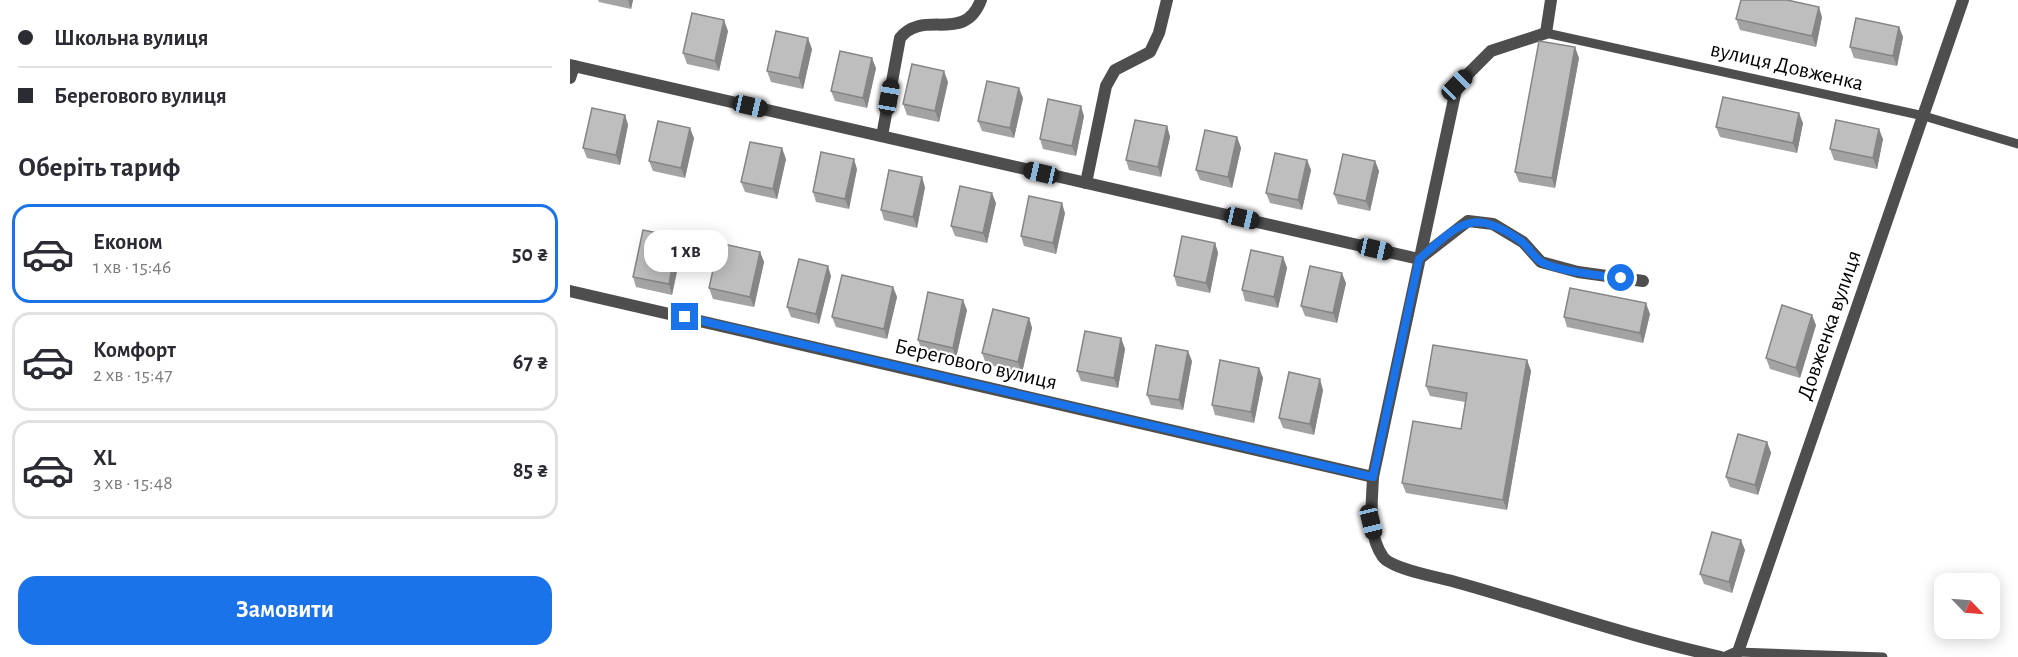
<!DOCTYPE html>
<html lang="uk">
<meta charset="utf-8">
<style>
:root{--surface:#fff;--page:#f7f7f7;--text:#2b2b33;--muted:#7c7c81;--line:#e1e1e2;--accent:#1a73e8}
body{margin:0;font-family:"Alegreya Sans",sans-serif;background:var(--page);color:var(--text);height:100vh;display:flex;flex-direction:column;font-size:22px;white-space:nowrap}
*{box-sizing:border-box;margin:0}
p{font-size:20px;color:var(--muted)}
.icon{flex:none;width:33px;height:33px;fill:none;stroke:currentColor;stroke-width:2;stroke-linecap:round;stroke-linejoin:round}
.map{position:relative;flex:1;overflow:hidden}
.sheet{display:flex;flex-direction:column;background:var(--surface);width:570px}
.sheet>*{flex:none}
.guide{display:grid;align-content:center;height:132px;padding:0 18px;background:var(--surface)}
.needle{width:39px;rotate:115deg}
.buttons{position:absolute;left:1364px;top:573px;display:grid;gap:12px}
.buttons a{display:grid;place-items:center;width:66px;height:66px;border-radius:12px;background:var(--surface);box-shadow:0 3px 15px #0003;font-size:30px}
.end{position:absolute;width:27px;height:27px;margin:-14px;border:8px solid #1a73e8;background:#fff;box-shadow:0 0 0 3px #fff}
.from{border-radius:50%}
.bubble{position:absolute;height:42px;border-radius:18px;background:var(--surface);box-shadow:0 3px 15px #0003;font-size:20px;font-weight:700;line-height:42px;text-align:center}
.car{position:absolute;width:18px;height:36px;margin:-18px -9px;border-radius:8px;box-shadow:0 0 4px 2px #0007;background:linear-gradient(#222 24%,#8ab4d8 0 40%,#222 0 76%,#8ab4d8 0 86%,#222 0)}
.guide b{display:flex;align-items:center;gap:21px;height:57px;font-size:22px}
.guide b+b{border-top:2px solid var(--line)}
.guide i{width:15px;height:15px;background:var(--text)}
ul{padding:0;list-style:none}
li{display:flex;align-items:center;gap:18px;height:99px;margin:0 12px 9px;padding:0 6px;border:3px solid var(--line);border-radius:18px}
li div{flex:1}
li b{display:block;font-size:22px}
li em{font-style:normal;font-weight:700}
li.current{border-color:var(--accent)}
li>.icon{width:54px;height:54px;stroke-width:1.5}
h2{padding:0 18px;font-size:27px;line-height:72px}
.button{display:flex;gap:12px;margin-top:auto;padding:12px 18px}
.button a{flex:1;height:69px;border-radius:18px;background:var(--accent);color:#fff;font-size:24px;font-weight:700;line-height:69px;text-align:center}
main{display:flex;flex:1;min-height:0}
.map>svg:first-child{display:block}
</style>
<main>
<section class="sheet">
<div class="guide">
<b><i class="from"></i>Школьна вулиця</b>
<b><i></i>Берегового вулиця</b>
</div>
<h2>Оберіть тариф</h2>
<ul>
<li class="current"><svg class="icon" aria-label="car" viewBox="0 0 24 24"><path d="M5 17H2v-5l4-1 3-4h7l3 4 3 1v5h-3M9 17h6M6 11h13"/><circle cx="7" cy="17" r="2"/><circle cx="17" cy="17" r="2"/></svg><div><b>Економ</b><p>1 хв · 15:46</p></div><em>50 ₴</em></li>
<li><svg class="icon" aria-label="car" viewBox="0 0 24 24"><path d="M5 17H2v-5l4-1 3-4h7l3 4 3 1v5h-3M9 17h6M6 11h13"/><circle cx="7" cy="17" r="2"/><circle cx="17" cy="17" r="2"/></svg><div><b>Комфорт</b><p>2 хв · 15:47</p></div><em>67 ₴</em></li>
<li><svg class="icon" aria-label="car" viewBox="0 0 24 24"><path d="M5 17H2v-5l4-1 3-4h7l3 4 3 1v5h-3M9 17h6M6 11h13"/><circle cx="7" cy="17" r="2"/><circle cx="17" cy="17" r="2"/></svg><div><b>XL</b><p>3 хв · 15:48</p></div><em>85 ₴</em></li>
</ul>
<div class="button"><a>Замовити</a></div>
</section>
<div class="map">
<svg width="1448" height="657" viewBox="0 0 1448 657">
<rect width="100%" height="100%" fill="#fff"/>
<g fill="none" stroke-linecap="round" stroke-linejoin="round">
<!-- service -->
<g stroke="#4e4e4e" stroke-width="9">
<path d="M976,33L1354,116L1448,144"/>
<path d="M1168,652L1313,657"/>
</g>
<!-- minor -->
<g stroke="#4e4e4e" stroke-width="12">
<path d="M981,0L976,33L921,51L887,85L803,477C802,504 797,534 813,557C822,569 867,577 882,581C972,606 1060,637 1151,657"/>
<path d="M0,65L849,259L898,221L923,224L953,242L971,262L1008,272L1073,281"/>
<path d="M0,78L4,66"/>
<path d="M312,136L330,38C354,8 394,45 411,0"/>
<path d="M516,183L536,86L545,70L580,52L589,33L597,0"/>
<path d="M0,291L803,477"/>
<path d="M1157,657L1168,652L1393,0"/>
</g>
</g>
<!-- wall -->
<g fill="#a3a3a3">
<path d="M28,0H63L61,9L29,2Z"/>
<path d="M1252,17L1246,47L1170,30L1166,19Z"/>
<path d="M1329,27L1333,37L1327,66L1284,58L1280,47Z"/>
<path d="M158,31L149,71L117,64L113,53Z"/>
<path d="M242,49L233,89L201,82L197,71Z"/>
<path d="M1009,58L985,188L949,182L945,172Z"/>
<path d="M306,68L297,108L265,101L261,91Z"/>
<path d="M378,82L369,122L337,115L333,104Z"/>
<path d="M453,98L444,138L412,131L408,121Z"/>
<path d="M55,115L58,125L50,165L17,158L13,148Z"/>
<path d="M514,116L506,156L473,149L470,139Z"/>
<path d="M1233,123L1227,153L1150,137L1146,127Z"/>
<path d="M597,126L600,137L591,177L559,170L556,160Z"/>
<path d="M667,137L671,148L662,188L630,180L626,170Z"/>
<path d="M124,138L115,178L83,171L79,161Z"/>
<path d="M1313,139L1307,169L1264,160L1260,149Z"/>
<path d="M216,159L207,199L175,192L171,182Z"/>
<path d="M737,160L741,170L732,210L700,203L696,193Z"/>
<path d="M805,161L809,171L800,211L768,204L764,194Z"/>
<path d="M287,169L279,209L246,202L243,192Z"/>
<path d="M355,187L347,228L314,220L311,210Z"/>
<path d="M426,203L417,243L385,236L381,226Z"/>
<path d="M495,213L486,254L454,246L451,236Z"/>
<path d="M645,243L648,253L640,293L607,286L604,276Z"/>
<path d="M112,247L102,295L66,287L63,277Z"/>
<path d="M190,252L194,262L184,307L143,299L139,288Z"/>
<path d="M713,257L717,268L708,308L675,301L672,290Z"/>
<path d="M261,276L249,324L221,317L217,307Z"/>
<path d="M776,283L767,323L735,316L731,306Z"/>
<path d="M323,287L327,297L317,339L266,327L262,317Z"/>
<path d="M397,310L386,358L352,351L348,340Z"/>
<path d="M1080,314L1073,343L997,327L994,317Z"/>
<path d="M459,318L462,328L452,373L416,364L412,353Z"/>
<path d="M1246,325L1230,378L1200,369L1196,358Z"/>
<path d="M551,338L555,349L548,388L511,381L507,371Z"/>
<path d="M957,360L961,371L937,510L836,493L832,483L891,429L895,402L860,396L856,386Z"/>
<path d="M622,361L613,410L581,405L577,395Z"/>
<path d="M689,368L693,378L684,423L645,415L642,405Z"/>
<path d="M753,390L744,435L713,428L709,418Z"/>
<path d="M1197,442L1201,453L1188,495L1160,487L1156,477Z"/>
<path d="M1175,550L1162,593L1134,584L1130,574Z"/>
</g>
<!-- shaded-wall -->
<g fill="#858585">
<path d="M58,0H63L61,9Z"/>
<path d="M1249,7L1252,17L1246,47L1242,36Z"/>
<path d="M154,20L158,31L149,71L145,61Z"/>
<path d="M1329,27L1333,37L1327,66L1323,56Z"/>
<path d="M238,38L242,49L233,89L229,78Z"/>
<path d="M1005,47L1009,58L985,188L982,178Z"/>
<path d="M302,58L306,68L297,108L293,98Z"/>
<path d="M374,71L378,82L369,122L365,111Z"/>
<path d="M449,88L453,98L444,138L440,128Z"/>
<path d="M511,106L514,116L506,156L502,146Z"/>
<path d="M1229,113L1233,123L1227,153L1223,143Z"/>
<path d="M55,115L58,125L50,165L46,155Z"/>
<path d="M597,126L600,137L591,177L588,167Z"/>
<path d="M120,128L124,138L115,178L111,168Z"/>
<path d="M1309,129L1313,139L1307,169L1303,158Z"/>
<path d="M667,137L671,148L662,188L658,177Z"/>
<path d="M212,148L216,159L207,199L203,189Z"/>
<path d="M284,159L287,169L279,209L275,199Z"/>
<path d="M737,160L741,170L732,210L728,200Z"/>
<path d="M805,161L809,171L800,211L796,201Z"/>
<path d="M352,177L355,187L347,228L343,217Z"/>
<path d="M422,193L426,203L417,243L413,233Z"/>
<path d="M492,203L495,213L486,254L483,243Z"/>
<path d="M108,237L112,247L102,295L99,284Z"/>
<path d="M645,243L648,253L640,293L636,283Z"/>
<path d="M190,252L194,262L184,307L180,297Z"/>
<path d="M713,257L717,268L708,308L704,297Z"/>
<path d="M258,266L261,276L249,324L246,314Z"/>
<path d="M772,273L776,283L767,323L763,313Z"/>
<path d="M323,287L327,297L317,339L314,329Z"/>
<path d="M393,300L397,310L386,358L383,348Z"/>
<path d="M1076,303L1080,314L1073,343L1070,333Z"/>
<path d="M1242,315L1246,325L1230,378L1226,368Z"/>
<path d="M459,318L462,328L452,373L448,362Z"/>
<path d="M551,338L555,349L548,388L544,378Z"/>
<path d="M618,351L622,361L613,410L609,400Z"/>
<path d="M957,360L961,371L937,510L933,500Z"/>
<path d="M689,368L693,378L684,423L681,412Z"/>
<path d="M750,379L753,390L744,435L740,424Z"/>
<path d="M1197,442L1201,453L1188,495L1185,485Z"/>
<path d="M1171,540L1175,550L1162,593L1159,582Z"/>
</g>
<!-- building -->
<g fill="#bebebe" stroke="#858585" stroke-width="1.5">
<path d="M1171,0H1217L1249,7L1242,36L1166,19Z"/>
<path d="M122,13L154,20L145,61L113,53Z"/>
<path d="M1286,18L1329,27L1323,56L1280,47Z"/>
<path d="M206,31L238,38L229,78L197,71Z"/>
<path d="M969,41L1005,47L982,178L945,172Z"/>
<path d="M270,51L302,58L293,98L261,91Z"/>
<path d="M342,64L374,71L365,111L333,104Z"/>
<path d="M417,81L449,88L440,128L408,121Z"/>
<path d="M1153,97L1229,113L1223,143L1146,127Z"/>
<path d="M478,99L511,106L502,146L470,139Z"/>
<path d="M22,108L55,115L46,155L13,148Z"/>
<path d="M565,120L597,126L588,167L556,160Z"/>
<path d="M1266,120L1309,129L1303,158L1260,149Z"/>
<path d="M88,121L120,128L111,168L79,161Z"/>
<path d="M635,130L667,137L658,177L626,170Z"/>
<path d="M180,142L212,148L203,189L171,182Z"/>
<path d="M251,152L284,159L275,199L243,192Z"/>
<path d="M705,153L737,160L728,200L696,193Z"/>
<path d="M773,154L805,161L796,201L764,194Z"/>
<path d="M319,170L352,177L343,217L311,210Z"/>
<path d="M390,186L422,193L413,233L381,226Z"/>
<path d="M459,196L492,203L483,243L451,236Z"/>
<path d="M73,230L108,237L99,284L63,277Z"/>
<path d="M612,236L645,243L636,283L604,276Z"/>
<path d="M149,243L190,252L180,297L139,288Z"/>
<path d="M681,250L713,257L704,297L672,290Z"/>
<path d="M229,259L258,266L246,314L217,307Z"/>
<path d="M740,266L772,273L763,313L731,306Z"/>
<path d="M272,275L323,287L314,329L262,317Z"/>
<path d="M1000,288L1076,303L1070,333L994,317Z"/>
<path d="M358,292L393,300L383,348L348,340Z"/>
<path d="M1212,305L1242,315L1226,368L1196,358Z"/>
<path d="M423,309L459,318L448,362L412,353Z"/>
<path d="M515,331L551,338L544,378L507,371Z"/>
<path d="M586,345L618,351L609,400L577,395Z"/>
<path d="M863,345L957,360L933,500L832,483L843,421L891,429L897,393L856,386Z"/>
<path d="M650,360L689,368L681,412L642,405Z"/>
<path d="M719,372L750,379L740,424L709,418Z"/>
<path d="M1168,434L1197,442L1185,485L1156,477Z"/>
<path d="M1142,532L1171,540L1159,582L1130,574Z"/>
</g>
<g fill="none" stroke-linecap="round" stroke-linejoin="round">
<!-- route -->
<path stroke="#1a73e8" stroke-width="8" d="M115,317L803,477L849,259C888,225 902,206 951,241C959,247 963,256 970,261C984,271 1033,276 1051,278"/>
</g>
<g text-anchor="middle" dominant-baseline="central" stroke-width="4.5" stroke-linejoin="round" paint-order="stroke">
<!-- street labels -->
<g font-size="22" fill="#000" stroke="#fff">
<text transform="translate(1217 66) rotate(13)">вулиця Довженка</text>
<text transform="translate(1259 325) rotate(-71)">Довженка вулиця</text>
<text transform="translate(406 364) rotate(13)">Берегового вулиця</text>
</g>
</g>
</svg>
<div class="buttons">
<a><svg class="needle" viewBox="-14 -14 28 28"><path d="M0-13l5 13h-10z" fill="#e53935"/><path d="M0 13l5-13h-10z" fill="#7c7c81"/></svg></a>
</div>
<i class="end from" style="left:1051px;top:278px"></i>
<i class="end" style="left:115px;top:317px"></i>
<div class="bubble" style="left:74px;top:230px;width:84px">1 хв</div>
<i class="car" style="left:887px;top:85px;rotate:45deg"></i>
<i class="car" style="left:319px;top:97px;rotate:10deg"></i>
<i class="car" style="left:180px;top:106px;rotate:103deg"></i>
<i class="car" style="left:471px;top:173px;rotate:283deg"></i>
<i class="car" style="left:672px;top:218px;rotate:103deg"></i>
<i class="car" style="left:805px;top:249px;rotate:103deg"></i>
<i class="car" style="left:801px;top:522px;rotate:166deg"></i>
</div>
</main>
